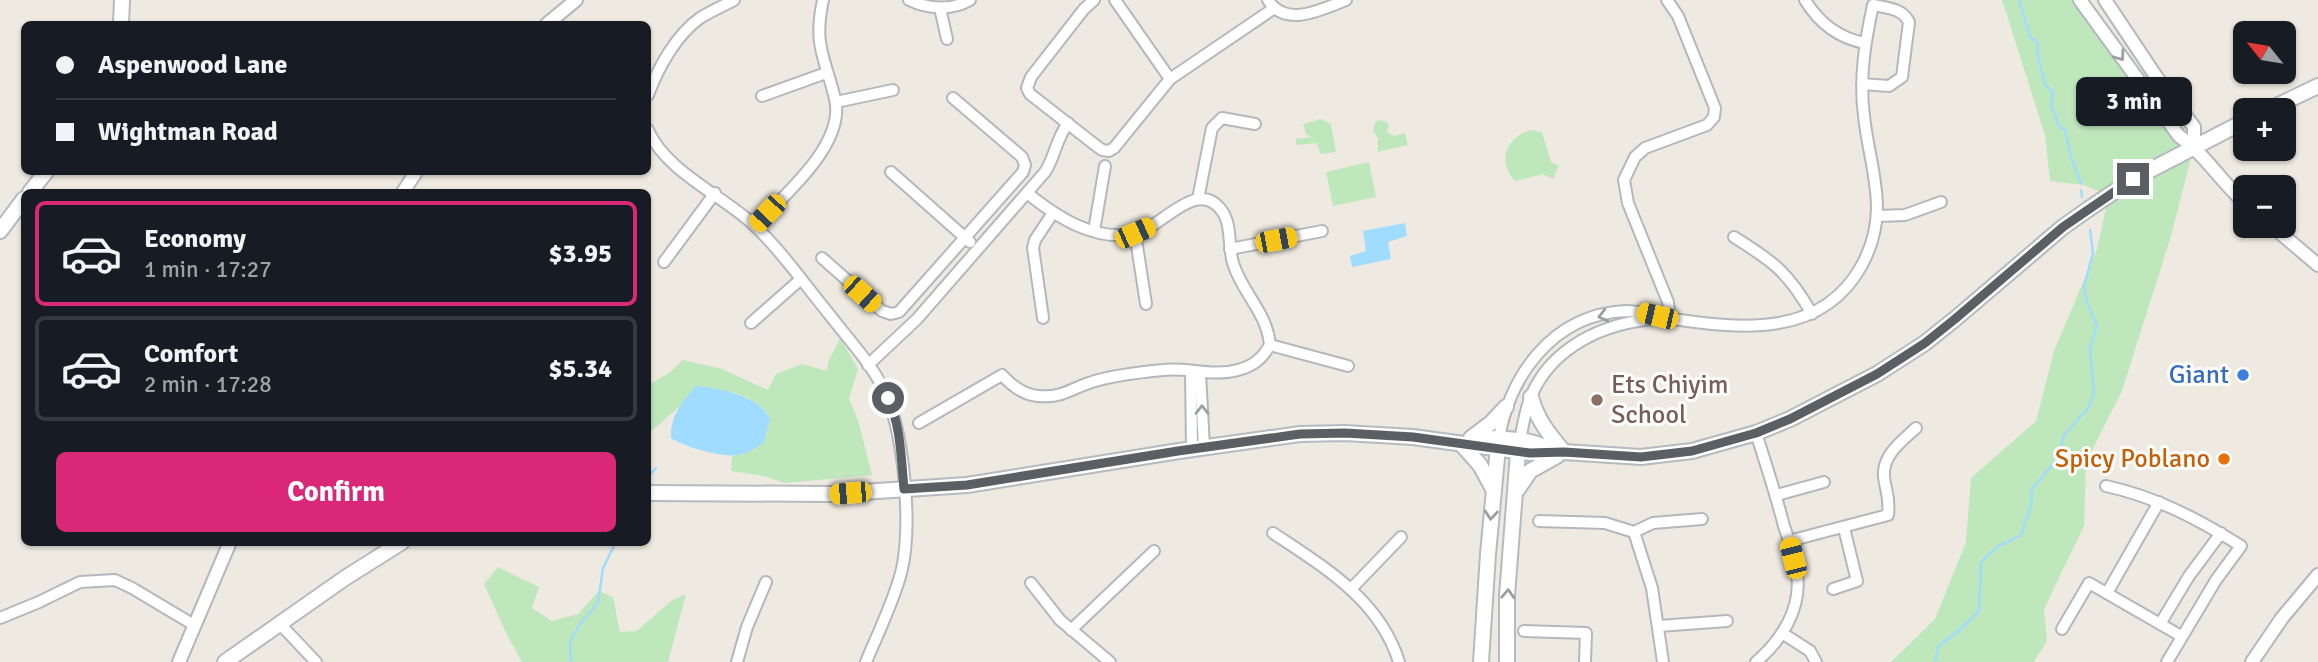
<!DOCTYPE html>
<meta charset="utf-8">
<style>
:root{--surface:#171b24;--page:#242831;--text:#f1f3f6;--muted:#9ea1a6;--line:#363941;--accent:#db2777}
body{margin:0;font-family:Signika,sans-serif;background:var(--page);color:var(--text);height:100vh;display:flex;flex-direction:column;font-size:26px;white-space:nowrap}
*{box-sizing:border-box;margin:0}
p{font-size:23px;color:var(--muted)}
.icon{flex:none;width:38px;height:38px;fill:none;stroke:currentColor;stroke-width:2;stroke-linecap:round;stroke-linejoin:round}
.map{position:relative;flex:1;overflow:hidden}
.drawer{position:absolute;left:21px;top:189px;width:630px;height:357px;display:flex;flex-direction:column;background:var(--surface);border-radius:10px;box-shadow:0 2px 5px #0004}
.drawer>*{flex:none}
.top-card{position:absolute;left:21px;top:21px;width:630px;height:154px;border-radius:10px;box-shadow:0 2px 5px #0004;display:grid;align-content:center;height:154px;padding:0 35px;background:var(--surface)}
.needle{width:46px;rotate:300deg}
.controls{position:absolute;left:2233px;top:21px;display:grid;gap:14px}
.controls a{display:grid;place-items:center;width:63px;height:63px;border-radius:10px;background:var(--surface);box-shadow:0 2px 5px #0004;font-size:35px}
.end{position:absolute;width:32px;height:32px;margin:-16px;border:9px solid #5a5f63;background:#fff;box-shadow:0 0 0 4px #fff}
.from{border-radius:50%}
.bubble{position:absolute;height:49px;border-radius:10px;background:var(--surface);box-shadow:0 2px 5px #0004;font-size:23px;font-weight:700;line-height:49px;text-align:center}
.car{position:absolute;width:21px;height:42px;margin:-21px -10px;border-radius:9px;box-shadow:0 0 5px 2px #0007;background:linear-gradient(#f5c518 24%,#345 0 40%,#f5c518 0 76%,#345 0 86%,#f5c518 0)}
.top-card b{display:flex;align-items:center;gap:24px;height:66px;font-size:26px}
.top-card b+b{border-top:2px solid var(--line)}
.top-card i{width:18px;height:18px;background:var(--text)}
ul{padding:12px 0 0;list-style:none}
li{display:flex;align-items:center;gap:21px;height:105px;margin:0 14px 10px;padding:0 21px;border:4px solid var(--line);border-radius:10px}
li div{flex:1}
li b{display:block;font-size:26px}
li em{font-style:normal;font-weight:700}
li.on{border-color:var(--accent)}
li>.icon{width:63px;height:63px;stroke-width:1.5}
.primary-button{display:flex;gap:14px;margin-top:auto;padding:14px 35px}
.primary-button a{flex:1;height:80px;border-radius:10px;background:var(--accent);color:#fff;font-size:28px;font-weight:700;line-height:80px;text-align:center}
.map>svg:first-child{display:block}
</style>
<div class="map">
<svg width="2318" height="662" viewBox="0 0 2318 662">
<rect width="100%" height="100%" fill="#eeeae1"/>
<!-- green -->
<g fill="#bfe7bc">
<path d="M2002,0H2080L2194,146L2171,236L2122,391L2086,462L2084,526L2044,609L2047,641L2034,662H1891L1935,619L1966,542L1971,478L2036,421L2054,351L2097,249L2109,195L2083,185L2050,181L2045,135Z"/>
<path d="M1321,119L1331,124L1336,152L1320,154L1317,143L1296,145V139L1312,137L1306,134L1303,124Z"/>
<path d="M1379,120L1387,122L1389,126L1387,132L1394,136L1405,133L1408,145L1378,152V138L1373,131L1376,121Z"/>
<path d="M1530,130L1542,132L1551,162L1559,166L1553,179L1543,174L1515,181C1497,161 1506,138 1530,130Z"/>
<path d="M1369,162L1376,197L1333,206L1326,172Z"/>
<path d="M840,338L858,369L849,399L858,420L872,475L784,483L764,476L731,471L732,456L739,455L764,442L770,417C757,395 720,388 696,386L679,407L648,434V385L669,373L683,360L722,369L768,390L776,374L802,364L827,371L828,362Z"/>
<path d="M498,567L539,587L532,608L552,621L578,614L599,591L613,597L620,632L637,631L671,601L686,594L668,662H522L507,635L484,584Z"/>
</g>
<!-- water -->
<g fill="#a0dcff">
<path d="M1405,223L1407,236L1388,242L1391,259L1352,267L1350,256L1366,251L1363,231Z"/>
<path d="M696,386C720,388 757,395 770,418L764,442C756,448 749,453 738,455C724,458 684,447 671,438C670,416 682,402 696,386Z"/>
</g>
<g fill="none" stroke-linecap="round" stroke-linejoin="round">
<!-- stream -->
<g stroke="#a0dcff" stroke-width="2.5">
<path d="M2019,0L2030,37L2038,43C2035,57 2043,71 2045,85L2053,92L2051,104L2059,126L2065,130L2072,160L2081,183"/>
<path d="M2081,190L2082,197"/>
<path d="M648,477L656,468"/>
<path d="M571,662L570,642L579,625L598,603L603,568L616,542"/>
<path d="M1935,662L1938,647L1964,626L1979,611L1981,562L1997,547L2021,535L2031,505L2032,489L2058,458L2064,435L2089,407L2094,393L2090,349L2097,326L2087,303L2084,287L2093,253L2090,230"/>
</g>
<!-- minor casing -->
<g stroke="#b4b8bd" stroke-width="14">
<g id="minor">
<path d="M909,0C928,9 951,11 970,0"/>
<path d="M1094,0L1084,9L1031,77L1027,88L1030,94L1094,144L1102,150L1109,151L1114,148L1170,79L1273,9"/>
<path d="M1115,0L1170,79"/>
<path d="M1268,0C1285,28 1321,10 1346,0"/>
<path d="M1667,0L1678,16L1715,108L1714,117L1707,125L1645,148L1635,157L1624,180L1628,203L1668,302L1670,319"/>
<path d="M1805,0C1819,23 1838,38 1865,43"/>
<path d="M940,8L947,39"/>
<path d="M648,95C658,68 676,35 700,18C711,11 723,6 734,0"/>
<path d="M762,96L826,73"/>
<path d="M836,102L893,90"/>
<path d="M648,130C665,170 721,195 753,224C780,249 802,281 825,309C844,334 867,358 882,386C904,427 913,527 901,573C893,603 878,633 866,662"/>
<path d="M891,172L970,242"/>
<path d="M1198,199L1212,128L1222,118L1255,124"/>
<path d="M1878,216L1905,215L1941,202"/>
<path d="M755,226C783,196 846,145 835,99C825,57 813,46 823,0"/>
<path d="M1094,231L1105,166"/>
<path d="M1135,233L1146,304"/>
<path d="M1734,237C1774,262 1788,272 1812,314"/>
<path d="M1230,249L1322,231"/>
<path d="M822,258L882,311L891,314L899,312L1023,172L1025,165L1022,157L953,98"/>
<path d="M664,262L715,193"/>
<path d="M1043,318L1033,248L1035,240L1053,213"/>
<path d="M751,323L801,279"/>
<path d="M1270,345L1348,366"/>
<path d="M868,365L917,319L1045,172C1055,157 1056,139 1068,123"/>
<path d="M1191,372L1192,449"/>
<path d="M1200,373L1204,447"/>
<path d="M919,423L1002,375C1012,386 1023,395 1038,396C1062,398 1068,390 1089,383C1108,376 1142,372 1163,370C1187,367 1213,377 1238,370C1253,366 1262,359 1270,345C1267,312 1242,293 1233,263C1228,247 1232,225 1222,211C1197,176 1161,229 1134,234C1093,241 1057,217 1027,193"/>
<path d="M1756,433C1766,464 1776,495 1784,526C1789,541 1795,557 1797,573C1802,608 1782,640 1756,662"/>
<path d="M1498,445C1507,378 1552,314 1626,311C1642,311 1657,317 1673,319C1742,329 1822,338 1862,265C1891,211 1870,171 1864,116C1859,78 1865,42 1873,5C1887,8 1902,8 1909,22L1902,77L1889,86L1862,84"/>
<path d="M1519,447C1522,430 1524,414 1530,399C1550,347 1605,322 1657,319"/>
<path d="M2106,486C2156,497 2198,519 2241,546L2216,580L2167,662"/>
<path d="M1777,495L1824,482"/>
<path d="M1539,521L1605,523L1634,532"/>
<path d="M1634,532L1652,588L1663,662"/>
<path d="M1634,532L1653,523L1702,519"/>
<path d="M1273,533C1324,567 1380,600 1399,662"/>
<path d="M1789,541L1888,515C1890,496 1886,493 1884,477C1882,455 1902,441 1916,428"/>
<path d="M1031,583L1060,620L1110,662"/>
<path d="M1351,589L1401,537"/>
<path d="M1833,589L1857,581L1844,528"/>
<path d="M2107,593L2159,502"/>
<path d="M0,618L39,602L80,582L115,580L132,588L194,625"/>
<path d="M280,624L316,662"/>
<path d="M2160,624L2189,576L2221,533"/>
<path d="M1659,626L1727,621"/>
<path d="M2062,629L2089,583L2181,636"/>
<path d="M1071,630L1154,551"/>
<path d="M1524,631L1586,633L1585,662"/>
<path d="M1782,633L1810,651L1816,662"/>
<path d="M737,662L747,627L766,582"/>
</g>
</g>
<!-- tertiary casing -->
<g stroke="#b4b8bd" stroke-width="16">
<g id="tertiary">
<path d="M2080,0L2179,136C2205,154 2221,182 2245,203"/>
<path d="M2105,0L2155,75L2194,127V146"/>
<path d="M547,24L576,0"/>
<path d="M403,192L416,172"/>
<path d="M2272,226L2318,265"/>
<path d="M179,662L230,542"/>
<path d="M2252,662L2282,618L2318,575"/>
</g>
</g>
<!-- secondary casing -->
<g stroke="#b5babf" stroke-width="18">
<g id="secondary">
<path d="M121,24L122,0"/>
<path d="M2268,110L2318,86"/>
<path d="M30,192L46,172"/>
<path d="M0,231L24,199"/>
<path d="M1531,397C1537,420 1549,434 1564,452"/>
<path d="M1471,438L1491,423L1506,407"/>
<path d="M1488,438C1510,439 1536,439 1553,452"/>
<path d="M1462,445L1480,465L1493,489"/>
<path d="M1518,489L1530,471L1557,456"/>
<path d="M648,493L833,494L967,485L1179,451L1300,434L1345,433L1413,437L1530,453L1564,452L1641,457L1692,451L1756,433L1790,419L1877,374L1925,343L1955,319L2063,227L2087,210L2133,179L2245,121"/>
<path d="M225,662L345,578L402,542"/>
<path d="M1481,662L1488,554L1498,447"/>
<path d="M1507,662V596L1518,452"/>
</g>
</g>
<!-- minor -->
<use href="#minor" stroke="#fff" stroke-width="10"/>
<!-- tertiary -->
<use href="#tertiary" stroke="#fff" stroke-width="12"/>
<!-- secondary -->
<use href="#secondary" stroke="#fff" stroke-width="14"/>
</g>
<!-- one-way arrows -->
<defs><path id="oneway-chevron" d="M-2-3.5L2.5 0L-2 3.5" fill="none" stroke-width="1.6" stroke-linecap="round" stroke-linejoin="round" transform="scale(1.75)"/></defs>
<g stroke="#9c9fa1">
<use href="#oneway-chevron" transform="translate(2120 56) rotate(54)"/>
<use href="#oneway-chevron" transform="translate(1603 316) rotate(166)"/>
<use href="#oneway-chevron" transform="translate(1202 410) rotate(-90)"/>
<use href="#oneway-chevron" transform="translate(1491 515) rotate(95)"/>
<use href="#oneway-chevron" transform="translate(1508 594) rotate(-87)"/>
</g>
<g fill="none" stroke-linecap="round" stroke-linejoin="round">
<!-- route -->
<path stroke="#5a5f63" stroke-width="9" d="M888,398C901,426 901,458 904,489L967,485L1178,451L1300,434L1345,433L1413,437L1530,453L1564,452L1641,457L1692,451L1756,433L1790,419L1877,374L1925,343L1955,319L2063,227L2133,179"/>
</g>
<!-- markers -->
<circle fill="#3f7fe0" stroke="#fff" stroke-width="2.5" cx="2243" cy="375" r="7"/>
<circle fill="#8d6e63" stroke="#fff" stroke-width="2.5" cx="1597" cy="400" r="7"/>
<circle fill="#e8710a" stroke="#fff" stroke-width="2.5" cx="2224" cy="459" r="7"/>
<g text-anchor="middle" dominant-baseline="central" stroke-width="6" stroke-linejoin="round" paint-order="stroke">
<!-- shop labels -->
<g font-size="26" fill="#366cbe" stroke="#fff" text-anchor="end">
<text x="2229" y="375">Giant</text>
</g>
<!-- education labels -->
<g font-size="26" fill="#785e54" stroke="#fff" text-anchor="start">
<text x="1611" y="385">Ets Chiyim<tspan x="1611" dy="30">School</tspan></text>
</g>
<!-- food labels -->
<g font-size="26" fill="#c56008" stroke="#fff" text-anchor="end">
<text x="2210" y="459">Spicy Poblano</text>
</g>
</g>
</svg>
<div class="controls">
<a><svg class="needle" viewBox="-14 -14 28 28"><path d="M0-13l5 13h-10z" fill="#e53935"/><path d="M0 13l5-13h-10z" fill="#9ea1a6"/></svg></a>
<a>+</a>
<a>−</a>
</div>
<i class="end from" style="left:888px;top:398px"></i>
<i class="end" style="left:2133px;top:179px"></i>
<div class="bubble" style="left:2076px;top:77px;width:116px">3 min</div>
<i class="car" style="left:767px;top:213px;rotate:223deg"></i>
<i class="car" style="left:1135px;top:233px;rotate:66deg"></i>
<i class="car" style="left:1276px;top:240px;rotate:79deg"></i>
<i class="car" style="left:862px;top:294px;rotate:132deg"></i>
<i class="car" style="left:1657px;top:316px;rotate:283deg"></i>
<i class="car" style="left:850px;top:493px;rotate:265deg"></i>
<i class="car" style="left:1793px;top:558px;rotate:346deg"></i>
<div class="top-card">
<b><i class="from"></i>Aspenwood Lane</b>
<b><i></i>Wightman Road</b>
</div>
<section class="drawer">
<ul>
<li class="on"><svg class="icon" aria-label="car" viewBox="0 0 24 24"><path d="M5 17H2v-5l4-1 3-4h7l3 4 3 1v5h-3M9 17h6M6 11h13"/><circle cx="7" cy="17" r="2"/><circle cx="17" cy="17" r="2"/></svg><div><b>Economy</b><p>1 min · 17:27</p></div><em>$3.95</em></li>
<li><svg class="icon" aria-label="car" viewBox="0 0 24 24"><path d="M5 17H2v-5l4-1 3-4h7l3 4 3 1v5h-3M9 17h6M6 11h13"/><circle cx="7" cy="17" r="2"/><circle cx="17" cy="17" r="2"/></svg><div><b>Comfort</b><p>2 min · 17:28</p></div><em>$5.34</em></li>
</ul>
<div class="primary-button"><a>Confirm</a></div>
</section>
</div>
